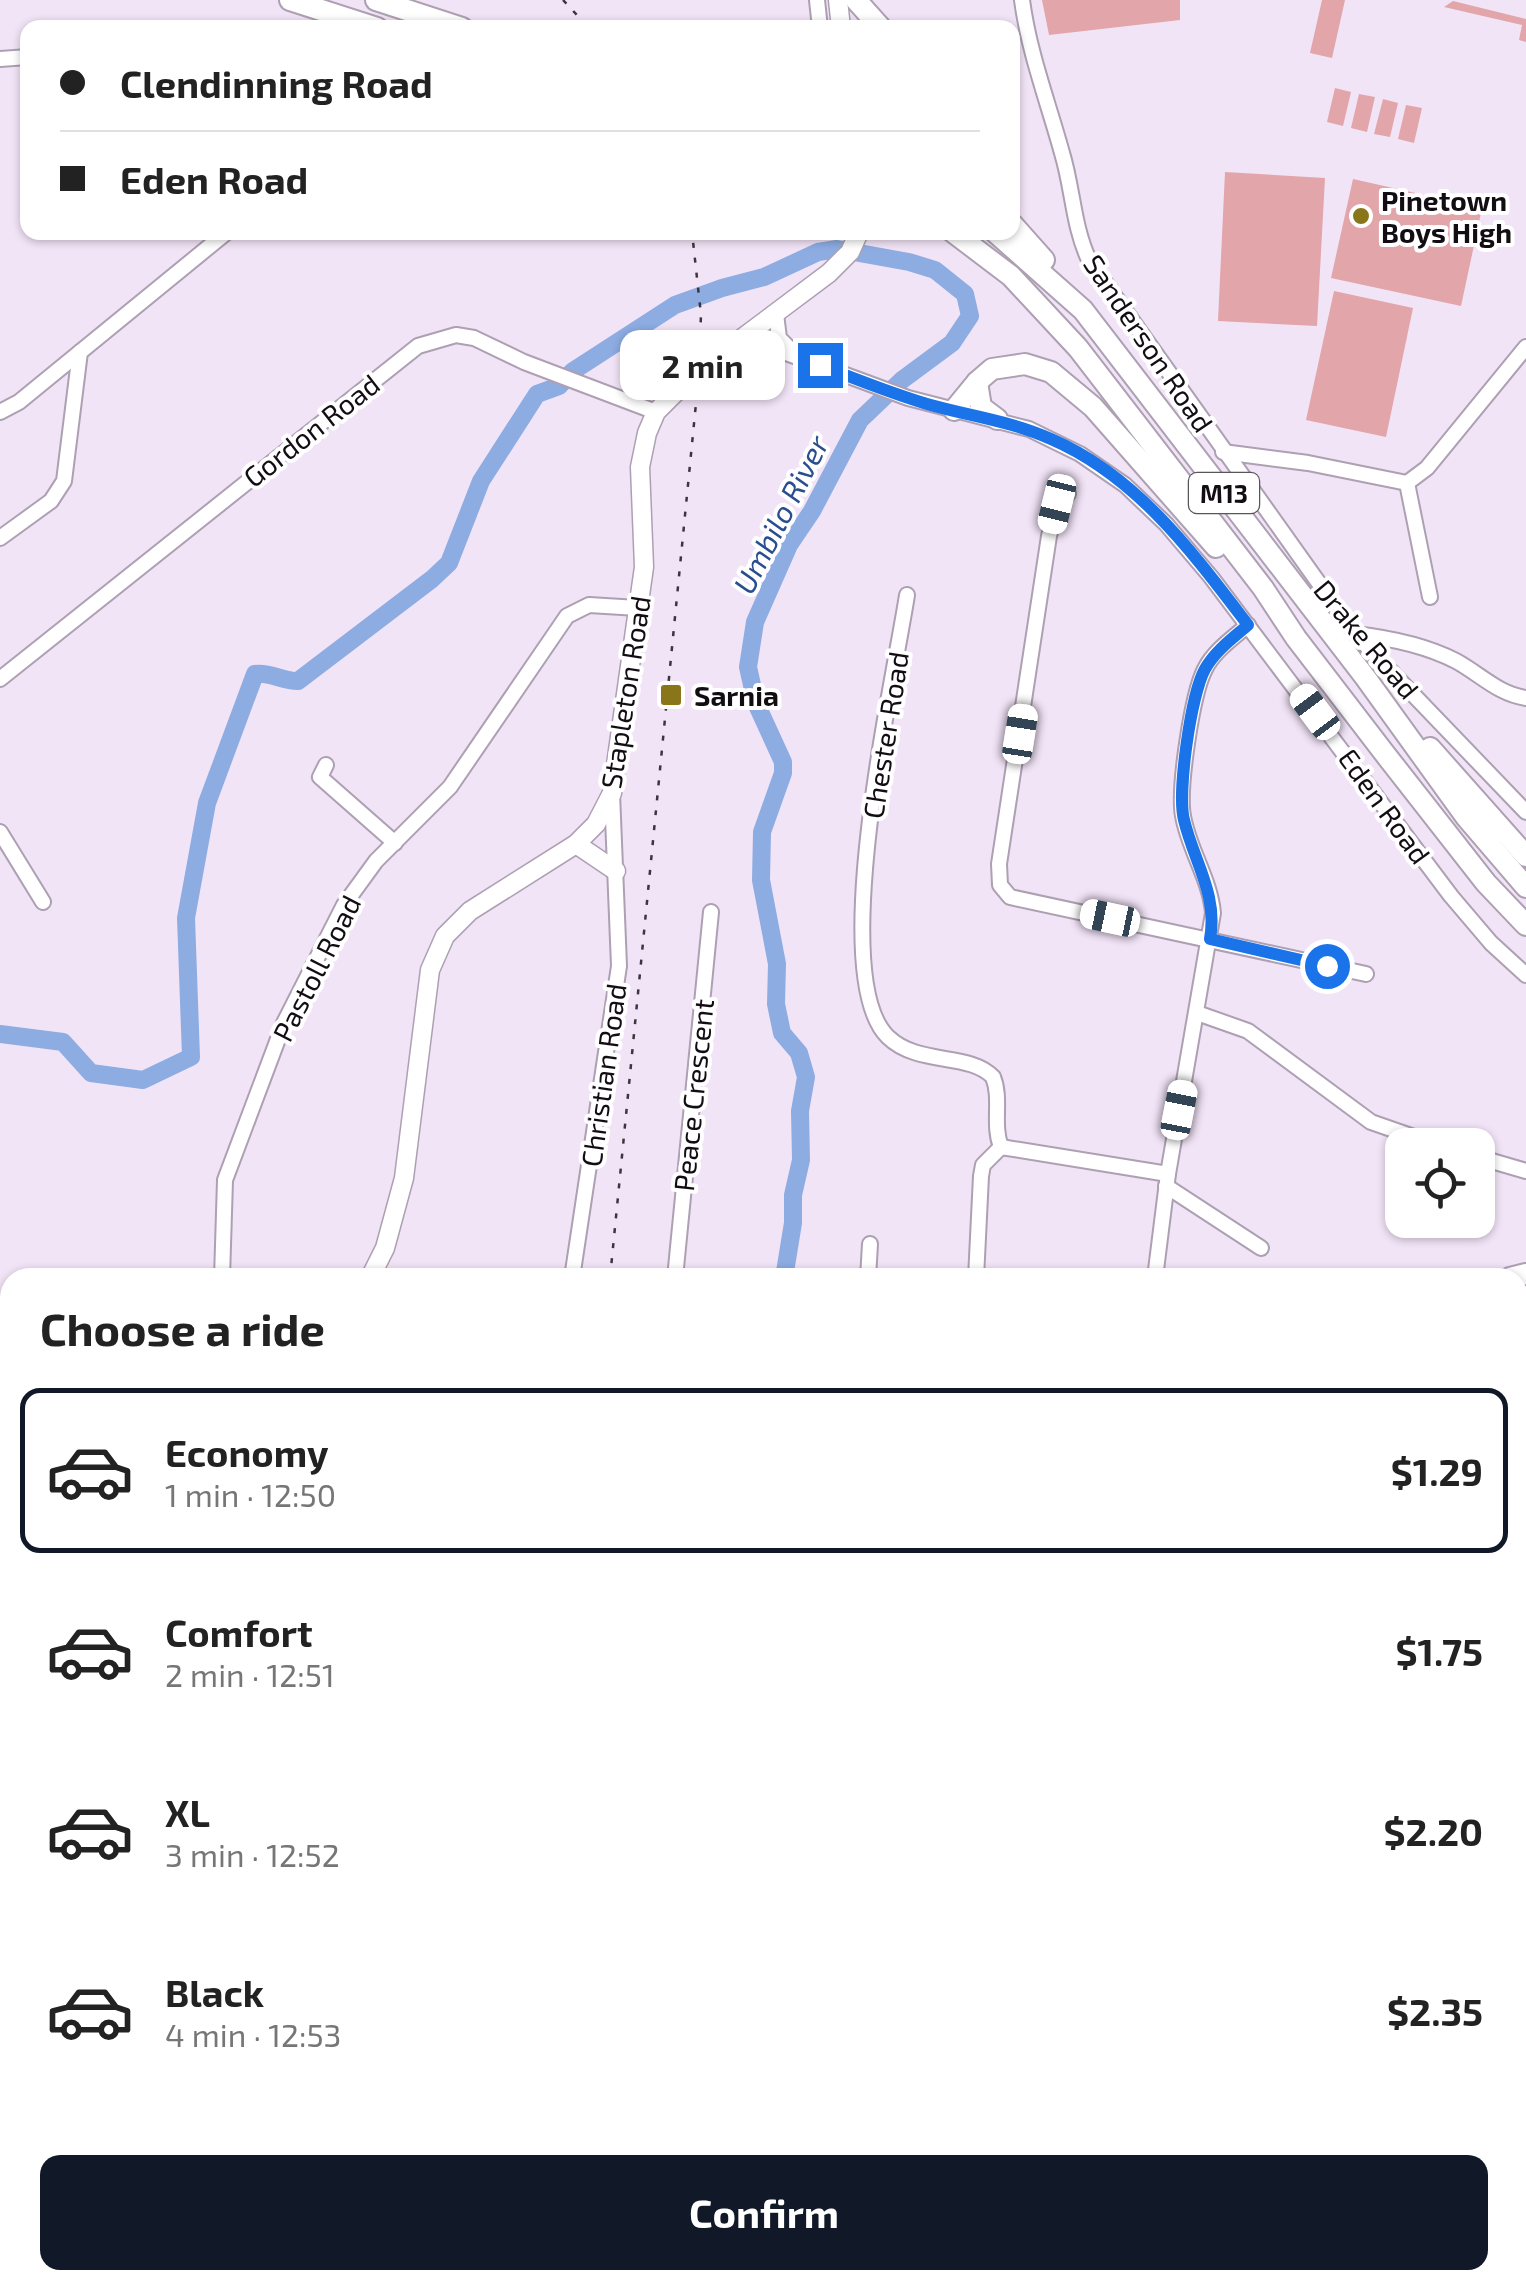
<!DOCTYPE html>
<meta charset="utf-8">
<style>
:root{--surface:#fff;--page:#f6f6f6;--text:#222;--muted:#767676;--line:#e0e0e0;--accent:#111827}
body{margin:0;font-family:"Exo 2",sans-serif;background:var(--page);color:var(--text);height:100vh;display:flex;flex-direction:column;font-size:38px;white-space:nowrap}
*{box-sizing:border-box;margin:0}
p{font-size:32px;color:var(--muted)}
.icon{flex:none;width:55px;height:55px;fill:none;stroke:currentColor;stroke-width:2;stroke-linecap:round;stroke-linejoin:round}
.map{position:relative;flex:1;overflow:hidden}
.details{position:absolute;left:0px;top:1268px;width:1528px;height:1022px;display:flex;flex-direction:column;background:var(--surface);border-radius:30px 30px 0 0;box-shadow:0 2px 8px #0004}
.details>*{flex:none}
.hud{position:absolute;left:20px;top:20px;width:1000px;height:220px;border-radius:20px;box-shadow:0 2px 8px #0004;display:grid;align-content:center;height:220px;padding:0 40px;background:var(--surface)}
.controls{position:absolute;left:1385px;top:1128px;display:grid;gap:20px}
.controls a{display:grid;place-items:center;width:110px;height:110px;border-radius:20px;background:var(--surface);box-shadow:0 2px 8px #0004;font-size:50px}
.end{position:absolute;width:45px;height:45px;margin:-22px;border:12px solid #1a73e8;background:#fff;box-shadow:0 0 0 5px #fff}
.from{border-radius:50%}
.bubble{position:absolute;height:70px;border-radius:20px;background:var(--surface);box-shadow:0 2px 8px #0004;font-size:32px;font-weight:700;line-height:70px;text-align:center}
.car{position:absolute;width:30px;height:60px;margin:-30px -15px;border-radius:12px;box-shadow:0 0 8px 2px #0007;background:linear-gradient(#fff 24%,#345 0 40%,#fff 0 76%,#345 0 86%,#fff 0)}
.hud b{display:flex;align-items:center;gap:35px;height:95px;font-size:38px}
.hud b+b{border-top:2px solid var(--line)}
.hud i{width:25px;height:25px;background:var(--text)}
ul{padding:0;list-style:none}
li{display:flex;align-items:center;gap:30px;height:165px;margin:0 20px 15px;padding:0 20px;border:5px solid transparent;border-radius:20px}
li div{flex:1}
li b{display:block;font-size:38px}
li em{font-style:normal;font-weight:700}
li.on{border-color:var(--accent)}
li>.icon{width:90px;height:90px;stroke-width:1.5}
h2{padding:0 40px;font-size:45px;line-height:120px}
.cta{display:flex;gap:20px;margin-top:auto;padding:20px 40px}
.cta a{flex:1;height:115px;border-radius:20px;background:var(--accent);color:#fff;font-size:40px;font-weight:700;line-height:115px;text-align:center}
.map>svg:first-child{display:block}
</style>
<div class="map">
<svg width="1526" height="2288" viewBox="0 0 1526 2288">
<rect width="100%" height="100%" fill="#f2e4f7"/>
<!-- green -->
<g fill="#e1a5aa">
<path d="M1042,0H1180V20L1049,35Z"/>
<path d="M1322,0H1345L1332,58L1310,53Z"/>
<path d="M1453,1L1526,19V42L1519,40L1522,25L1444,7Z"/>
<path d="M1335,88L1351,92L1343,126L1327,122Z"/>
<path d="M1359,94L1375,97L1367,132L1351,128Z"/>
<path d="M1383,99L1398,103L1390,137L1374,134Z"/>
<path d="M1406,105L1422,108L1414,143L1398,139Z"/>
<path d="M1225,172L1325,178L1317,326L1218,321Z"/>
<path d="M1353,179L1482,208L1461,306L1331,278Z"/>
<path d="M1334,291L1413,308L1386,437L1306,420Z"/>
<path d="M1526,1421V1478L1518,1477V1423Z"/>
</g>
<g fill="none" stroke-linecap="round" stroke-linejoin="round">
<!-- river -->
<g stroke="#8dace2" stroke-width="18">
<path d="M0,1034L63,1042L91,1073L143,1080L191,1057L186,918L207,803L255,674C271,672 282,681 298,681L432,579L449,563L481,481L537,394L559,386L573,371L675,305L722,288L764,277L818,252L837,249L909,262L935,270L965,294L970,316L952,343L902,380L860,420L812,511L789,545L755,622L748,667L756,703L783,762V773L762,832L761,880L777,964L776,1004L782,1033L799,1053L806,1077L800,1111L801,1160L793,1195V1223L784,1278"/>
<path d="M1518,1406L1526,1404"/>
</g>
<!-- minor casing -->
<g stroke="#ada0b2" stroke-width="18">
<g id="minor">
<path d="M817,0L820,28"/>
<path d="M1022,0C1029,53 1048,102 1062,153C1073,189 1073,226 1089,260L1355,634L1526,812"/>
<path d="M0,59L28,57"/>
<path d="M776,314L779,338L793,352"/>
<path d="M750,334L778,350L908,398L1029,429L1080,454L1125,485L1166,524L1211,577L1451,896L1491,943L1526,975"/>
<path d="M0,412L19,402L227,232"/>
<path d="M1223,452L1308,463L1407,483"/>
<path d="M1407,483L1427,468L1526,347"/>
<path d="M1407,483L1430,597"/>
<path d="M1068,494L1057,505L1049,536L999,864L1000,885L1010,897L1366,974"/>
<path d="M0,538L51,501L64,481L80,352"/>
<path d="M907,595C894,680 826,977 888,1037C918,1066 969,1052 993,1077C1002,1099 992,1124 1001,1147"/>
<path d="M1355,634C1390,638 1425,645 1456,661C1480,674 1498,694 1526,698"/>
<path d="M0,679L418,346L456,335L474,338L524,362L656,412"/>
<path d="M326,765L320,777L395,843"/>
<path d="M0,832L43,902"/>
<path d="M1197,1013L1248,1031L1371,1122L1437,1145"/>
<path d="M1478,1157L1526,1171"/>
<path d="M1166,1186L1261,1248"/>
<path d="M222,1278L225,1180L284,1023L344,905L376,861L450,787L567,616L589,605L638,608"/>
<path d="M572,1278L619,966L612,793"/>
<path d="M675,1278L711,912"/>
<path d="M868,1278L870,1244"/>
<path d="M976,1278L981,1176L983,1165L1001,1147L1168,1174"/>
<path d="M1155,1278L1168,1174L1213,913C1210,879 1189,850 1183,816C1178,789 1192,694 1205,669C1214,651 1233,638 1248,625"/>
<path d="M0,1402L10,1405"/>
<path d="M7,1584H10"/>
<path d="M1518,1718L1526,1723"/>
<path d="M0,1845L10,1846"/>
<path d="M1518,1943L1526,1932"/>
<path d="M1518,1971L1526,1952"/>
<path d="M1518,2004L1526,2009"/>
<path d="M0,2086L10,2088"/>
<path d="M1518,2134L1526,2119"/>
<path d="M1518,2261L1526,2262"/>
<path d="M762,2280L765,2288"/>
<path d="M970,2280L974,2288"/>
<path d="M1435,2280L1443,2288"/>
<path d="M68,2288L70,2280"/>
<path d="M212,2288L214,2280"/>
<path d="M416,2288L417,2280"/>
<path d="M676,2288L684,2280"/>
<path d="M1041,2288L1053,2280"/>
</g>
</g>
<!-- major casing -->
<g stroke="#ada0b2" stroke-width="21">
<g id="major">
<path d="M838,0L841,28"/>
<path d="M576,844L616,871"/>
<path d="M370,1278L385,1248L404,1178L430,970L445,936L470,911L576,844L596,824L612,793L644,567L640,467L647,433L656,412L693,375L829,273L850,252L859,232"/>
<path d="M485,2280L493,2288"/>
</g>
</g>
<!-- highway casing -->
<g stroke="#ada0b2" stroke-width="24">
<g id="highway">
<path d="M290,0L377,28"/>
<path d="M376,0L462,28"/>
<path d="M856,0L881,28"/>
<path d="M1012,224L1044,260"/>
<path d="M953,232L1011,276L1078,348L1263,588L1296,638L1385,754L1486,883L1526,925"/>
<path d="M995,232L1083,310L1365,677L1466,817L1526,887"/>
<path d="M977,382L981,407L997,419"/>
<path d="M954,410L977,382L992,369L1025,364L1051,372L1093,407L1216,547"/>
<path d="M1430,748L1526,856"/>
<path d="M1510,1278L1526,1274"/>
<path d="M1518,1307L1526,1305"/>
<path d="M0,1946L10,1942"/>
<path d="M0,1981L10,1977"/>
</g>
</g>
<!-- minor -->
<use href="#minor" stroke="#fff" stroke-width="14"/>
<!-- major -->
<use href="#major" stroke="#fff" stroke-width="18"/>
<!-- highway -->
<use href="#highway" stroke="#fff" stroke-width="20"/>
<!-- rail -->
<g stroke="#3c353d" stroke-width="2.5" stroke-dasharray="5 10" stroke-linecap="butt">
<path d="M563,0L589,28"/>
<path d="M610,1278L698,383L701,315L692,232"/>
<path d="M863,2280L866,2288"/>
</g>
</g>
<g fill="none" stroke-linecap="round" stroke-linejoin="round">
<!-- route -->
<path stroke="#1a73e8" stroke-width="12" d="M820,365C855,379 891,393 927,404C969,416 1011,421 1051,439C1137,476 1193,553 1248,625C1233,638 1215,651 1205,669C1191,694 1177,793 1184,820C1194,862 1218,894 1210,939L1327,966"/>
</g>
<!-- markers -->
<g fill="#89761a" stroke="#fff" stroke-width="4">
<circle cx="1361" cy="216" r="10"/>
<rect x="659" y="683" width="24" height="24" rx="5"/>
</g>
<g text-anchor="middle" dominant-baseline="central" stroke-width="8" stroke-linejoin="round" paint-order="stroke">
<!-- shield labels -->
<rect fill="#fff" stroke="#59565a" stroke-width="2.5" x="1189" y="473" width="70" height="40" rx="8"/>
<g font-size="25" font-weight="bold" fill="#120d13">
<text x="1224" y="493">M13</text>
</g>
<!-- poi labels -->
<g font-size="28" font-weight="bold" fill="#120d13" stroke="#fff" text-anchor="start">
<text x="1381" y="200">Pinetown<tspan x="1381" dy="32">Boys High</tspan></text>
<text x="694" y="695">Sarnia</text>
</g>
<!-- street labels -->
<g font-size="28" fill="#120d13" stroke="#fff">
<text transform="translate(1149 343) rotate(56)">Sanderson Road</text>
<text transform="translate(311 430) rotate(-38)">Gordon Road</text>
<text transform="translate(1367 639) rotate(50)">Drake Road</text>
<text transform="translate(625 692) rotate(-81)">Stapleton Road</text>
<text transform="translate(885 735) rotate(-81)">Chester Road</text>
<text transform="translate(1385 806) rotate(54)">Eden Road</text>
<text transform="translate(316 968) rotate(-63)">Pastoll Road</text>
<text transform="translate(603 1075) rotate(-82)">Christian Road</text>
<text transform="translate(693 1095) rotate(-84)">Peace Crescent</text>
</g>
<!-- water labels -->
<g font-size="30" font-style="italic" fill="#294e8f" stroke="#fff">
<text transform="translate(780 514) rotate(-63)">Umbilo River</text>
</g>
</g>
</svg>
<div class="controls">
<a><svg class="icon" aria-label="locate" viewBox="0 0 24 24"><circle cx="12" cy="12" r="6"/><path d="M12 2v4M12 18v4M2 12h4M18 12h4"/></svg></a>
</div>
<i class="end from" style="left:1327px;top:966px"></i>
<i class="end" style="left:820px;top:365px"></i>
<div class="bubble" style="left:620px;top:330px;width:165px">2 min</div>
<i class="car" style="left:1057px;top:504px;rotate:194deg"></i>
<i class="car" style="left:1315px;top:712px;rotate:323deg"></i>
<i class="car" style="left:1020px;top:734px;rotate:9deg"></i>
<i class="car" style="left:1110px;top:918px;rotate:282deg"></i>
<i class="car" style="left:1179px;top:1110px;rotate:11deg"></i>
<div class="hud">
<b><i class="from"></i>Clendinning Road</b>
<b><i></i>Eden Road</b>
</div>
<section class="details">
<h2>Choose a ride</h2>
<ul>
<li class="on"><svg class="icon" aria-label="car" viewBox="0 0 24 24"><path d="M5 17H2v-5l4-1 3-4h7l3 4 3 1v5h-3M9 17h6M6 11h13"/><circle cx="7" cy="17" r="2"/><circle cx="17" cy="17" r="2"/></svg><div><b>Economy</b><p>1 min · 12:50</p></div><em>$1.29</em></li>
<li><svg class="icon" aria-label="car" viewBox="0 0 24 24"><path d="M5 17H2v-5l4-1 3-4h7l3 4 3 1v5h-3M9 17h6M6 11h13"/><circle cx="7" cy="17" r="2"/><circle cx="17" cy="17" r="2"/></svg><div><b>Comfort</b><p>2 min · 12:51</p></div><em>$1.75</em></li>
<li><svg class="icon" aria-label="car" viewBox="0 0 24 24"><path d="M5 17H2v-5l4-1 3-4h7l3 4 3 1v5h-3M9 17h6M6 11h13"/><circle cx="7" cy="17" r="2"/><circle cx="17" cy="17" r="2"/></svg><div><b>XL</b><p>3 min · 12:52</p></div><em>$2.20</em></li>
<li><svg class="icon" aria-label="car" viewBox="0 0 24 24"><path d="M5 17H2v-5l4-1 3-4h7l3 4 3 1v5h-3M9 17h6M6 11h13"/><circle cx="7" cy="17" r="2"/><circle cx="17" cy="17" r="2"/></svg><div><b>Black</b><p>4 min · 12:53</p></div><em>$2.35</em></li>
</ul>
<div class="cta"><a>Confirm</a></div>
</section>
</div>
